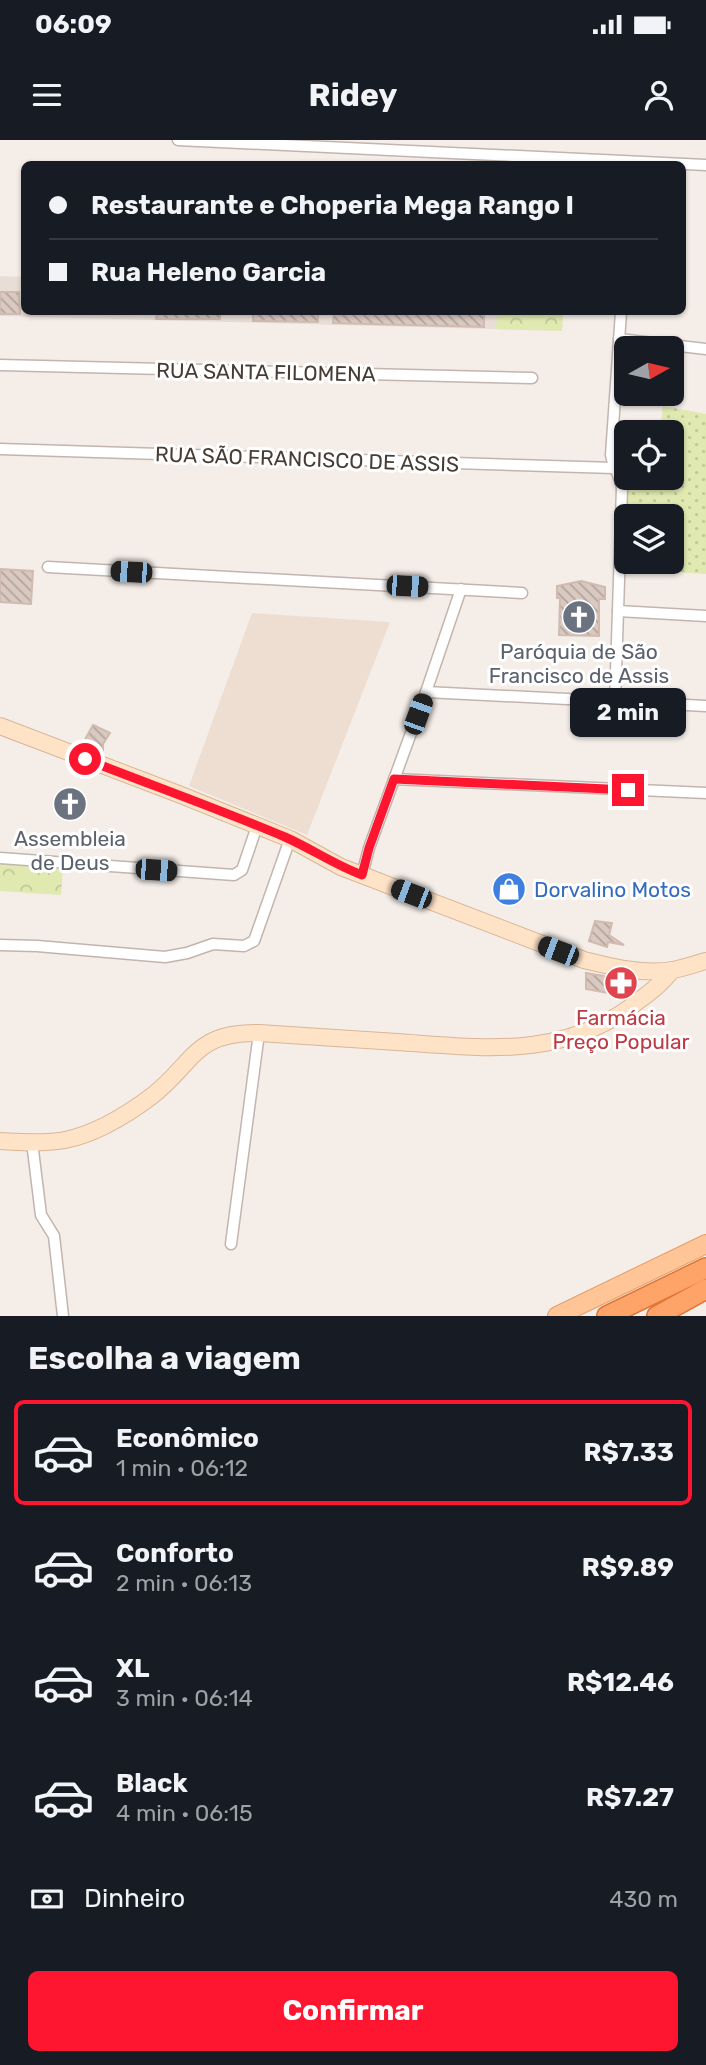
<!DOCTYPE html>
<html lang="pt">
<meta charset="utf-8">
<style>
:root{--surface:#171b24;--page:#20242c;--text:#f1f3f6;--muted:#9ea1a6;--line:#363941;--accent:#fe1631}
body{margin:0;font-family:Rubik,sans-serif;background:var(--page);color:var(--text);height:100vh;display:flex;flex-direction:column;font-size:26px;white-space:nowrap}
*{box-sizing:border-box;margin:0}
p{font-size:23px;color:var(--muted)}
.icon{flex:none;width:38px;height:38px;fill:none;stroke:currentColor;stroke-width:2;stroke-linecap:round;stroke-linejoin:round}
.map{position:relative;height:1176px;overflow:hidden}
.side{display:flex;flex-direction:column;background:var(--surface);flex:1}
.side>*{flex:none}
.guide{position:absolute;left:21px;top:21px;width:665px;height:154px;border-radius:10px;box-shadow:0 2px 5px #0004;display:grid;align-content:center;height:154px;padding:0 28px;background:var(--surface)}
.needle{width:46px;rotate:82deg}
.tools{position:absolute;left:614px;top:196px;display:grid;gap:14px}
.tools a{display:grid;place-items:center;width:70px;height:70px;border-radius:10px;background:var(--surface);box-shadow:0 2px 5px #0004;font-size:35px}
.end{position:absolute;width:32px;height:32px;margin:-16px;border:9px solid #fe1631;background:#fff;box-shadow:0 0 0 4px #fff}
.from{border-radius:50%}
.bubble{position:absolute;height:49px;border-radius:10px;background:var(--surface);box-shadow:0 2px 5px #0004;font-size:23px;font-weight:700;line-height:49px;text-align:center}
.car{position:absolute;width:21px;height:42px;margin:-21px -10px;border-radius:9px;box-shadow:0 0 5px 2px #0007;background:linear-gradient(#222 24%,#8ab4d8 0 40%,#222 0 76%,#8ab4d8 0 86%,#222 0)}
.guide b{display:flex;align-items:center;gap:24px;height:66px;font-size:26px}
.guide b+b{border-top:2px solid var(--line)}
.guide i{width:18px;height:18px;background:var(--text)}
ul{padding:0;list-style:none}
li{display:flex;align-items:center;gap:21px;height:105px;margin:0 14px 10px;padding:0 14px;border:4px solid transparent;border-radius:10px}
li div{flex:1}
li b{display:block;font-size:26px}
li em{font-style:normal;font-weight:700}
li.selected{border-color:var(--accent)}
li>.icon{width:63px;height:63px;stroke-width:1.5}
h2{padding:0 28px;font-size:32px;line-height:84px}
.pay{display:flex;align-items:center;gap:18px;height:77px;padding:0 28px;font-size:26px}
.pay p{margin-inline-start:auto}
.action{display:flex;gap:14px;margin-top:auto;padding:14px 28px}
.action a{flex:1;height:80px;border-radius:10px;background:var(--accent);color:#fff;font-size:28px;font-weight:700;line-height:80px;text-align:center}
.status{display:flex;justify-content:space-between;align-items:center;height:49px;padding:0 35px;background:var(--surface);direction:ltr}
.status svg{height:19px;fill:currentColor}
header{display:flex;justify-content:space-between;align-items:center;height:91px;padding:0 28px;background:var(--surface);font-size:32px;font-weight:700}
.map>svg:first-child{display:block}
</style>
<div class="status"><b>06:09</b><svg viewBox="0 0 49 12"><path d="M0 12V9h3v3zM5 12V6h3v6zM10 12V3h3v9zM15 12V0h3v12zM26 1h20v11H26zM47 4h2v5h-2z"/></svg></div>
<header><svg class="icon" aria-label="menu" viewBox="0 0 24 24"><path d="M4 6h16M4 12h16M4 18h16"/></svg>Ridey<svg class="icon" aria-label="person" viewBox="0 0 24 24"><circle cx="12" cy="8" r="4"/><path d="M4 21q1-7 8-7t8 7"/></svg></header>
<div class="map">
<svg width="706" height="1176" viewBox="0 0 706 1176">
<defs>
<pattern id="grass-dots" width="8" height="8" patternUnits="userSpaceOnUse" patternTransform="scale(1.75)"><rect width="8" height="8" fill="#dfe9b0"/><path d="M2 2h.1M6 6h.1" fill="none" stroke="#c1c998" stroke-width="1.8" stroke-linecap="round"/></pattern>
<pattern id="park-crowns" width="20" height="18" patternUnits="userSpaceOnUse" patternTransform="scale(1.75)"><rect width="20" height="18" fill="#dfe9b0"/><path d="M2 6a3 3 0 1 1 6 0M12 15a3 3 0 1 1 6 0" fill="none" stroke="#c1c998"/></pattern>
<pattern id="building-back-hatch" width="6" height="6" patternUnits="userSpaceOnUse" patternTransform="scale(1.75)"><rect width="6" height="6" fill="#d9c9c0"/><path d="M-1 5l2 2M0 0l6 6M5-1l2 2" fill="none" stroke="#b2a49d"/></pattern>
</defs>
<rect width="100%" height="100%" fill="#f4ede8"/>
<!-- residential -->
<path fill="#e8ded6" d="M0,136L24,137V172H563L562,191L0,176Z"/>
<!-- education -->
<path fill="#eeded2" d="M252,473L390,482L307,695L189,646Z"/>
<!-- grass -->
<path fill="url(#grass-dots)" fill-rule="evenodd" d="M663,266L706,274V434L624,429L628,338H672V292H660ZM626,376H672V422H626Z"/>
<!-- park -->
<g fill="url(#park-crowns)">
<path d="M497,172H563L562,191L496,189Z"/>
<path d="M0,723L63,728L61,755L0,751Z"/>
</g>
<!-- building -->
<g fill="url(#building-back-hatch)" stroke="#d1bbb0" stroke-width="2">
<path d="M0,152H19L20,174H0Z"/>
<path d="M157,172H220V179H156Z"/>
<path d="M253,172H318V182L253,181Z"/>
<path d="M334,172H484V187L333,183Z"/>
<path d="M0,429L33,431L31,464L0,462Z"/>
<path d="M581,441L605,447V459H599V496L559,495L560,458H557V446Z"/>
<path d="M93,585L110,593L103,604V613L83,603Z"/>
<path d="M68,649L80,654L72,679L59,674Z"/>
<path d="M595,781L612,783L609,795L624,805L608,802L607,807L589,801Z"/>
<path d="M586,833L628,840V851L624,856L586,849Z"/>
</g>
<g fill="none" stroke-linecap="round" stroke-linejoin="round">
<!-- street casing -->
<g stroke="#c3b5ad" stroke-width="13">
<g id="street">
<path d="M178,0L706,25"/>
<path d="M619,199L706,209"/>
<path d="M0,225L532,238"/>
<path d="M0,309L614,328"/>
<path d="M48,427L522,453"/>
<path d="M618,471L706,476"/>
<path d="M426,552L706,566"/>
<path d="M615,562L622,348C620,335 613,327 611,315L621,172"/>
<path d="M394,639L706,653"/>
<path d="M0,718L234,735L242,730L257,686"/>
<path d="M362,735L369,708L426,552L461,449"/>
<path d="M0,805L37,806L165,817L187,813L213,804L244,806L254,801L290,699"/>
<path d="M32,1002L41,1075L54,1096L63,1176"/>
<path d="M231,1104L259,893"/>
</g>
</g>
<!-- secondary casing -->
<g stroke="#d8b699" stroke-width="18">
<g id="secondary">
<path d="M0,586L181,655L290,699L341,727L584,820C612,827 644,835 673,830C684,828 695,824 706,821"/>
<path d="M0,1001C21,1002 44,1004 65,1000C95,994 128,974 152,956C195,922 194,892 259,893C305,896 351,899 397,902C484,908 563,920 637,862C649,853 663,843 672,830"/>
</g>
</g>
<!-- primary casing -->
<g stroke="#e69c64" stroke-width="20">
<path id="primary" d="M557,1176L706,1104"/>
</g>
<!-- highway casing -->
<g stroke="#e07436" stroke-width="22">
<g id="highway">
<path d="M607,1176L706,1128"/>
<path d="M657,1176L706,1149"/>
</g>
</g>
<!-- street -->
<use href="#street" stroke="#fff" stroke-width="10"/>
<!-- secondary -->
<use href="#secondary" stroke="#ffe3c7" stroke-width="16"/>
<!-- primary -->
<use href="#primary" stroke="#ffc596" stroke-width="18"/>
<!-- highway -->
<use href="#highway" stroke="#ffa468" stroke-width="19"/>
</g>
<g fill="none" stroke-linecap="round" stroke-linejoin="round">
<!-- route -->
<path stroke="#fe1631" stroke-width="9" d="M85,619C151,645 219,669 285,697C312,709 335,725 362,735L369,708L394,639L628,650"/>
</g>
<!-- icons -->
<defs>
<g id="church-disc" transform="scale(1.75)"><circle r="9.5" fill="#6b7280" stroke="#fff"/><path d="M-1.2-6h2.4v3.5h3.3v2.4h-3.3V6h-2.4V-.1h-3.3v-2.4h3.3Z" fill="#fff"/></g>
<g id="shop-disc" transform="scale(1.75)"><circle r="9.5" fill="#3f7fe0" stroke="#fff"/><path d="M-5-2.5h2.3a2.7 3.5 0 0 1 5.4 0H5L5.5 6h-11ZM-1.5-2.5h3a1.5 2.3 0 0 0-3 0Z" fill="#fff"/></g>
<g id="pharmacy-disc" transform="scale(1.75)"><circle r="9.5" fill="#e0444e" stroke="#fff"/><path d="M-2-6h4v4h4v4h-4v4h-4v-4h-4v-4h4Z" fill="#fff"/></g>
</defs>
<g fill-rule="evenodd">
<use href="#church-disc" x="579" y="477"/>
<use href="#church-disc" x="70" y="664"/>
<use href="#shop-disc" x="509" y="749"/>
<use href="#pharmacy-disc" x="621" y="843"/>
</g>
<g text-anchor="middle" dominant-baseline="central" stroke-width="6" stroke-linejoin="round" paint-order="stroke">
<!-- street labels -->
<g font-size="21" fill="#483c36" stroke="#fff">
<text transform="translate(266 232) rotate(1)">RUA SANTA FILOMENA</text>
<text transform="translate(307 319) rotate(2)">RUA SÃO FRANCISCO DE ASSIS</text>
</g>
<!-- worship labels -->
<g font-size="21" fill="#5b616d" stroke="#fff">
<text x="579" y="511">Paróquia de São<tspan x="579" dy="24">Francisco de Assis</tspan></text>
<text x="70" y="698">Assembleia<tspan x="70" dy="24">de Deus</tspan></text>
</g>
<!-- shop labels -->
<g font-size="21" fill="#366cbe" stroke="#fff" text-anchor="start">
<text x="534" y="749">Dorvalino Motos</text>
</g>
<!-- health labels -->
<g font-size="21" fill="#be3a42" stroke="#fff">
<text x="621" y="877">Farmácia<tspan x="621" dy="24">Preço Popular</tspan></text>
</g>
</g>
</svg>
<div class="tools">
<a><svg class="needle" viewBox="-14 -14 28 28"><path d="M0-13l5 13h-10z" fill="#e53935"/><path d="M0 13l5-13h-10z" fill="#9ea1a6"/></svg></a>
<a><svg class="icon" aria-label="locate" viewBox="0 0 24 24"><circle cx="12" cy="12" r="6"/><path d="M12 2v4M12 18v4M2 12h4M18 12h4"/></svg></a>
<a><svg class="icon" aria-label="layers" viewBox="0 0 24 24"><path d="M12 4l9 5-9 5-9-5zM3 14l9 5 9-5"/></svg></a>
</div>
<i class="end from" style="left:85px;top:619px"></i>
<i class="end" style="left:628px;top:650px"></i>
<div class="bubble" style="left:570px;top:548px;width:116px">2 min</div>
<i class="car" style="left:131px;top:432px;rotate:273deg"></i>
<i class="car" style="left:407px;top:446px;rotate:93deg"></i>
<i class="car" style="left:418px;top:574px;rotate:20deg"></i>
<i class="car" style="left:156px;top:730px;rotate:94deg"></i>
<i class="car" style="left:411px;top:754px;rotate:291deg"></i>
<i class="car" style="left:558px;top:811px;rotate:291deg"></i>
<div class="guide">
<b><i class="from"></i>Restaurante e Choperia Mega Rango I</b>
<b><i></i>Rua Heleno Garcia</b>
</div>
</div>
<section class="side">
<h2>Escolha a viagem</h2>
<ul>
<li class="selected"><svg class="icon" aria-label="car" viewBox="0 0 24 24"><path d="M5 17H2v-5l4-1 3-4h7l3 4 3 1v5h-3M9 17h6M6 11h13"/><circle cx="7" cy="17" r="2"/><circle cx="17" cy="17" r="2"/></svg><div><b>Econômico</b><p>1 min · 06:12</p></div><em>R$7.33</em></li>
<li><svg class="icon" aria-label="car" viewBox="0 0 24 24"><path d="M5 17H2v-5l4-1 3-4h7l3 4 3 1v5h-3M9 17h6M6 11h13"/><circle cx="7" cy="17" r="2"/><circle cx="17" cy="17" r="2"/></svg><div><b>Conforto</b><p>2 min · 06:13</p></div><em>R$9.89</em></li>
<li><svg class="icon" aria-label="car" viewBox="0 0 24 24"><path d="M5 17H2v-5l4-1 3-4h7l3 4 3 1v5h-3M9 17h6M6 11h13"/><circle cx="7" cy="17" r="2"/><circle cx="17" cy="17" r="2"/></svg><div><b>XL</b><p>3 min · 06:14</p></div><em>R$12.46</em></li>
<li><svg class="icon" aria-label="car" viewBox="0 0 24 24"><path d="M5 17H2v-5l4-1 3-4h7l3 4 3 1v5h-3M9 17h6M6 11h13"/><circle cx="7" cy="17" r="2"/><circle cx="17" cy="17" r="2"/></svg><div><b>Black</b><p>4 min · 06:15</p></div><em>R$7.27</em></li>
</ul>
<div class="pay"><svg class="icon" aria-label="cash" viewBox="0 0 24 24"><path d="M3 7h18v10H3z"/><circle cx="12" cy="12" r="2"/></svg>Dinheiro<p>430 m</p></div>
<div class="action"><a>Confirmar</a></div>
</section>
